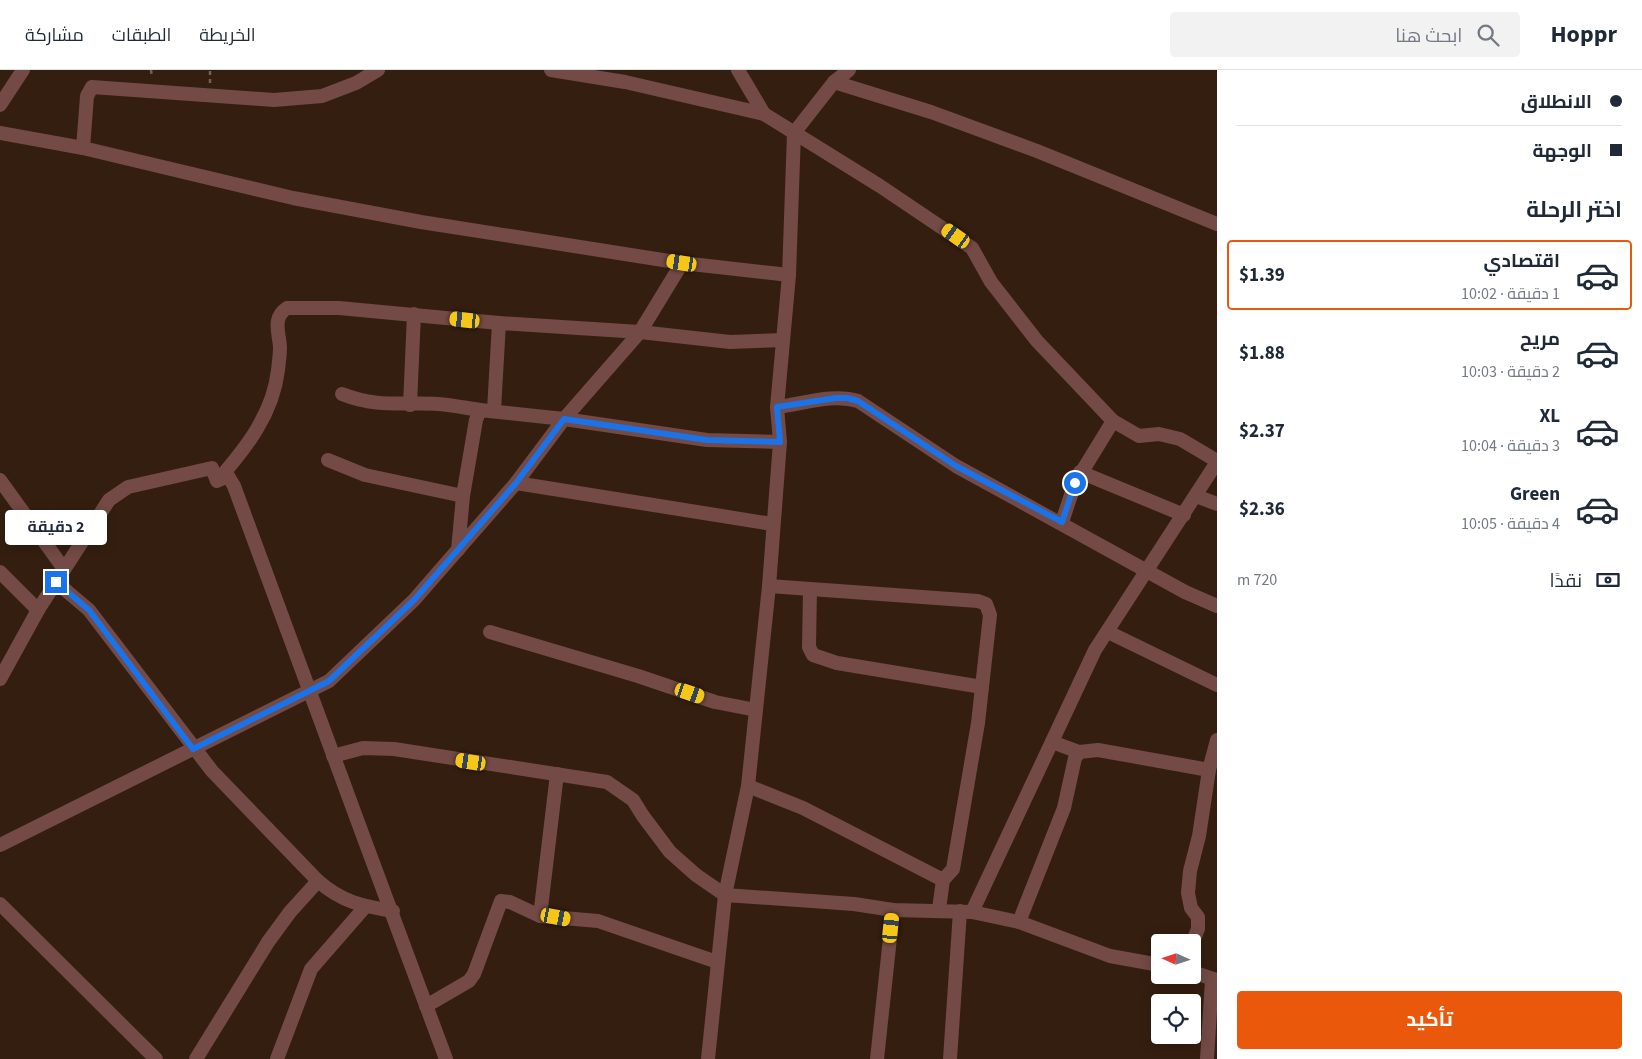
<!DOCTYPE html>
<html lang="ar">
<meta charset="utf-8">
<style>
:root{--surface:#fff;--page:#f2f2f3;--text:#1f2937;--muted:#747a83;--line:#e0e1e3;--accent:#ea580c}
body{margin:0;font-family:"Source Sans 3",Cairo,sans-serif;background:var(--page);color:var(--text);direction:rtl;height:100vh;display:flex;flex-direction:column;font-size:19px;white-space:nowrap}
*{box-sizing:border-box;margin:0}
p{font-size:16px;color:var(--muted)}
.icon{flex:none;width:28px;height:28px;fill:none;stroke:currentColor;stroke-width:2;stroke-linecap:round;stroke-linejoin:round}
.map{position:relative;flex:1;overflow:hidden;direction:ltr}
.side{display:flex;flex-direction:column;background:var(--surface);width:425px}
.side>*{flex:none}
.top-card{display:grid;align-content:center;height:110px;padding:0 20px;background:var(--surface)}
.needle{width:32px;rotate:273deg}
.controls{position:absolute;left:1151px;top:864px;display:grid;gap:10px}
.controls a{display:grid;place-items:center;width:50px;height:50px;border-radius:5px;background:var(--surface);box-shadow:0 2px 12px #0003;font-size:25px}
.end{position:absolute;width:22px;height:22px;margin:-11px;border:6px solid #1a73e8;background:#fff;box-shadow:0 0 0 2px #fff}
.from{border-radius:50%}
.bubble{position:absolute;height:35px;border-radius:5px;background:var(--surface);box-shadow:0 2px 12px #0003;font-size:16px;font-weight:700;line-height:35px;text-align:center;direction:rtl}
.car{position:absolute;width:15px;height:30px;margin:-15px -8px;border-radius:6px;box-shadow:0 0 4px 1px #0007;background:linear-gradient(#f5c518 24%,#345 0 40%,#f5c518 0 76%,#345 0 86%,#f5c518 0)}
.top-card b{display:flex;align-items:center;gap:18px;height:48px;font-size:19px}
.top-card b+b{border-top:1px solid var(--line)}
.top-card i{width:12px;height:12px;background:var(--text)}
ul{padding:0;list-style:none}
li{display:flex;align-items:center;gap:15px;height:70px;margin:0 10px 8px;padding:0 10px;border:2px solid transparent;border-radius:5px}
li div{flex:1}
li b{display:block;font-size:19px}
li em{font-style:normal;font-weight:700}
li.current{border-color:var(--accent)}
li>.icon{width:45px;height:45px;stroke-width:1.5}
h2{padding:0 20px;font-size:22px;line-height:60px}
.pay{display:flex;align-items:center;gap:12px;height:55px;padding:0 20px;font-size:19px}
.pay p{margin-inline-start:auto}
.primary-button{display:flex;gap:10px;margin-top:auto;padding:10px 20px}
.primary-button a{flex:1;height:58px;border-radius:5px;background:var(--accent);color:#fff;font-size:20px;font-weight:700;line-height:58px;text-align:center}
header{display:flex;align-items:center;gap:30px;box-sizing:border-box;height:70px;padding:0 25px;background:var(--surface);border-bottom:1px solid var(--line)}
header strong{font-size:24px}
nav{display:flex;gap:28px;margin-inline-start:auto;font-size:18px}
.search{width:350px;height:45px;background:var(--page);display:flex;align-items:center;gap:12px;box-sizing:border-box;padding:0 18px;border-radius:5px;color:var(--muted);font-size:19px}
main{display:flex;flex:1;min-height:0}
.map>svg:first-child{display:block}
</style>
<header>
<strong>Hoppr</strong>
<div class="search"><svg class="icon" aria-label="search" viewBox="0 0 24 24"><circle cx="10" cy="10" r="6"/><path d="M15 15l6 6"/></svg>ابحث هنا</div>
<nav><a>الخريطة</a><a>الطبقات</a><a>مشاركة</a></nav>
</header>
<main>
<section class="side">
<div class="top-card">
<b><i class="from"></i>الانطلاق</b>
<b><i></i>الوجهة</b>
</div>
<h2>اختر الرحلة</h2>
<ul>
<li class="current"><svg class="icon" aria-label="car" viewBox="0 0 24 24"><path d="M5 17H2v-5l4-1 3-4h7l3 4 3 1v5h-3M9 17h6M6 11h13"/><circle cx="7" cy="17" r="2"/><circle cx="17" cy="17" r="2"/></svg><div><b>اقتصادي</b><p>1 دقيقة · 10:02</p></div><em>$1.39</em></li>
<li><svg class="icon" aria-label="car" viewBox="0 0 24 24"><path d="M5 17H2v-5l4-1 3-4h7l3 4 3 1v5h-3M9 17h6M6 11h13"/><circle cx="7" cy="17" r="2"/><circle cx="17" cy="17" r="2"/></svg><div><b>مريح</b><p>2 دقيقة · 10:03</p></div><em>$1.88</em></li>
<li><svg class="icon" aria-label="car" viewBox="0 0 24 24"><path d="M5 17H2v-5l4-1 3-4h7l3 4 3 1v5h-3M9 17h6M6 11h13"/><circle cx="7" cy="17" r="2"/><circle cx="17" cy="17" r="2"/></svg><div><b>XL</b><p>3 دقيقة · 10:04</p></div><em>$2.37</em></li>
<li><svg class="icon" aria-label="car" viewBox="0 0 24 24"><path d="M5 17H2v-5l4-1 3-4h7l3 4 3 1v5h-3M9 17h6M6 11h13"/><circle cx="7" cy="17" r="2"/><circle cx="17" cy="17" r="2"/></svg><div><b>Green</b><p>4 دقيقة · 10:05</p></div><em>$2.36</em></li>
</ul>
<div class="pay"><svg class="icon" aria-label="cash" viewBox="0 0 24 24"><path d="M3 7h18v10H3z"/><circle cx="12" cy="12" r="2"/></svg>نقدًا<p>720 m</p></div>
<div class="primary-button"><a>تأكيد</a></div>
</section>
<div class="map">
<svg width="1217" height="989" viewBox="0 0 1217 989">
<rect width="100%" height="100%" fill="#341e0f"/>
<g fill="none" stroke-linecap="round" stroke-linejoin="round">
<!-- path -->
<g stroke="#756154" stroke-width="2.5" stroke-dasharray="4 4" stroke-linecap="butt">
<path d="M151,0L152,8"/>
<path d="M210,13V0"/>
</g>
<!-- minor -->
<g stroke="#734a45" stroke-width="14">
<path d="M551,0L625,12L764,44"/>
<path d="M738,0L764,44L880,116L972,178L991,212L1037,271L1113,351L1139,366L1159,364L1180,369L1217,391"/>
<path d="M834,12L931,42L1037,81L1217,154"/>
<path d="M0,35L23,0"/>
<path d="M0,63L83,78L293,128L421,152L682,193L789,205"/>
<path d="M83,78L87,26L92,17L274,30L322,26L356,13L378,0"/>
<path d="M342,324C377,338 403,332 438,334C452,335 466,338 480,340"/>
<path d="M410,335L414,244"/>
<path d="M777,337C803,334 833,323 858,331L956,396L1185,522L1217,536"/>
<path d="M494,340L499,253"/>
<path d="M328,390L365,405L463,426"/>
<path d="M1080,402L1184,445"/>
<path d="M0,410L64,499"/>
<path d="M218,410C246,378 273,344 278,300C279,292 280,284 280,277C279,262 272,248 287,238H339L499,253L640,262L730,272L783,270"/>
<path d="M516,413L772,454"/>
<path d="M1196,426L1217,434"/>
<path d="M1062,452L1075,413L1113,351"/>
<path d="M458,480L463,426L476,350L480,340L564,349L707,370L780,372"/>
<path d="M0,502L38,540"/>
<path d="M56,512L89,540L212,701L318,811C342,832 362,836 393,841"/>
<path d="M769,516L978,531L986,534L990,545L978,653L953,799L943,810L939,839"/>
<path d="M810,519L809,577L813,585L837,593L982,617"/>
<path d="M490,562L638,606L715,632L756,640"/>
<path d="M1108,562L1217,615"/>
<path d="M0,609L38,540L109,430L128,417L212,398L217,411L228,406L234,416C304,608 375,798 446,989"/>
<path d="M1052,672L1079,682"/>
<path d="M333,686L363,678L394,679L607,712L633,730L643,746L670,782L696,805L725,825L854,834L893,840L972,842L1019,852L1110,886L1160,895"/>
<path d="M748,716L803,738L943,810"/>
<path d="M0,775L329,611L414,530L516,413L564,349L640,262L682,193"/>
<path d="M0,834L156,989"/>
<path d="M972,842L1095,580L1217,392"/>
<path d="M540,846L557,704"/>
<path d="M1019,852L1064,738L1075,688L1079,682L1098,680L1209,700"/>
<path d="M1192,873L1198,859V847L1191,838L1188,823L1190,801L1199,766L1209,700L1217,670"/>
<path d="M1192,902L1217,910"/>
<path d="M426,936L469,911L474,904L501,831L510,832L540,846L598,851L717,892"/>
<path d="M196,989L268,872L290,842L318,811"/>
<path d="M277,989L311,899L365,837"/>
<path d="M708,989L725,825L748,716L769,516L780,372L777,337L789,205L794,63L834,12L849,0"/>
<path d="M877,989L893,840"/>
<path d="M950,989L960,841"/>
<path d="M1207,989L1212,910"/>
</g>
</g>
<g fill="none" stroke-linecap="round" stroke-linejoin="round">
<!-- route -->
<path stroke="#1a73e8" stroke-width="6" d="M56,512L89,540L193,679L329,611L414,530L516,413L564,349L707,370L780,372L777,337L836,328H847L858,331L956,396L1062,452L1075,413"/>
</g>
</svg>
<div class="controls">
<a><svg class="needle" viewBox="-14 -14 28 28"><path d="M0-13l5 13h-10z" fill="#e53935"/><path d="M0 13l5-13h-10z" fill="#747a83"/></svg></a>
<a><svg class="icon" aria-label="locate" viewBox="0 0 24 24"><circle cx="12" cy="12" r="6"/><path d="M12 2v4M12 18v4M2 12h4M18 12h4"/></svg></a>
</div>
<i class="end from" style="left:1075px;top:413px"></i>
<i class="end" style="left:56px;top:512px"></i>
<div class="bubble" style="left:5px;top:440px;width:102px">2 دقيقة</div>
<i class="car" style="left:956px;top:166px;rotate:305deg"></i>
<i class="car" style="left:682px;top:193px;rotate:279deg"></i>
<i class="car" style="left:465px;top:250px;rotate:276deg"></i>
<i class="car" style="left:690px;top:623px;rotate:109deg"></i>
<i class="car" style="left:471px;top:692px;rotate:279deg"></i>
<i class="car" style="left:556px;top:847px;rotate:101deg"></i>
<i class="car" style="left:891px;top:858px;rotate:6deg"></i>
</div>
</main>
